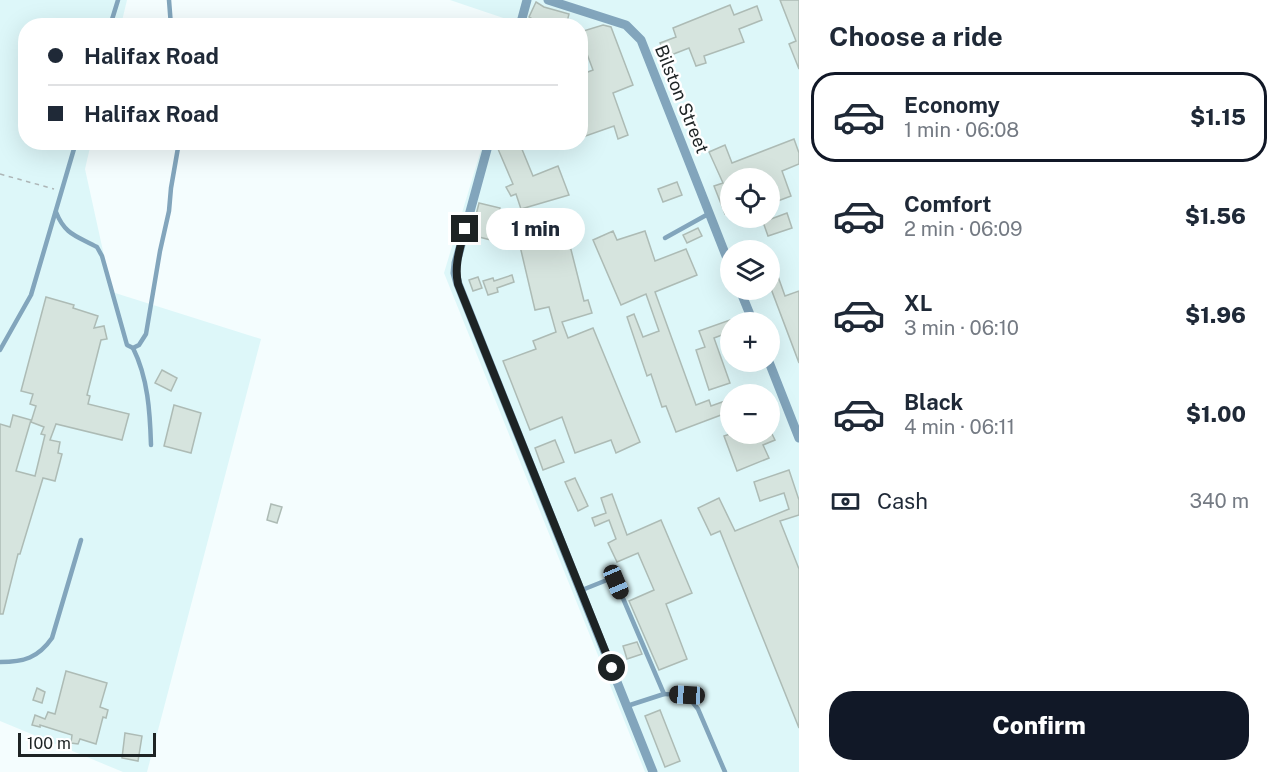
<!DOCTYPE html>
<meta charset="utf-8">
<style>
:root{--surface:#fff;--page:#f2f2f3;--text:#1f2937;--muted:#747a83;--line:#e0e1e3;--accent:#111827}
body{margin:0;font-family:"Public Sans",sans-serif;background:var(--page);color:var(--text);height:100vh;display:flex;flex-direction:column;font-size:22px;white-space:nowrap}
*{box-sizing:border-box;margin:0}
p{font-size:20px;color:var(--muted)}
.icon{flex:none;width:33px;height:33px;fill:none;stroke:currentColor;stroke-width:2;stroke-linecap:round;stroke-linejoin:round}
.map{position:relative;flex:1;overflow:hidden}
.sheet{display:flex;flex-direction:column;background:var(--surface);width:480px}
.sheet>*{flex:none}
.hud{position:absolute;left:18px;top:18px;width:570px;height:132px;border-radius:24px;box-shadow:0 6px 24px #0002;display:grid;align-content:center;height:132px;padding:0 30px;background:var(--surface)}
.tools{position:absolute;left:720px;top:168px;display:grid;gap:12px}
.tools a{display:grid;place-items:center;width:60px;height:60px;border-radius:50%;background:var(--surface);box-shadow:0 6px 24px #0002;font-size:30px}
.scale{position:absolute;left:18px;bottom:15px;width:138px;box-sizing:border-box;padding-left:6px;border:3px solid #1d2324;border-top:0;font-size:16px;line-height:21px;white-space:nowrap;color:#1d2324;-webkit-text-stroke:4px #fff;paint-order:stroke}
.end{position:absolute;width:27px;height:27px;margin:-14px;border:8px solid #1d2324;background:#fff;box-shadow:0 0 0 3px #fff}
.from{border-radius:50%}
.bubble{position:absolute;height:42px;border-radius:21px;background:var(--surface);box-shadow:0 6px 24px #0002;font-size:20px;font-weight:800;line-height:42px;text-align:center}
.car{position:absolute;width:18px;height:36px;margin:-18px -9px;border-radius:8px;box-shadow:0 0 4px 2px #0007;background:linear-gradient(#222 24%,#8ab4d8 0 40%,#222 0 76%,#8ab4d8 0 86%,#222 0)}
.hud b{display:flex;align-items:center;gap:21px;height:57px;font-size:22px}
.hud b+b{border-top:2px solid var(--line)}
.hud i{width:15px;height:15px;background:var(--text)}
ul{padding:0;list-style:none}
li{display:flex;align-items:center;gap:18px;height:90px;margin:0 12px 9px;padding:0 18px;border:3px solid transparent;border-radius:24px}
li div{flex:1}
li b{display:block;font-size:22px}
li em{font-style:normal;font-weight:800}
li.on{border-color:var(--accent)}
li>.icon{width:54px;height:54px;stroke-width:1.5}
h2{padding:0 30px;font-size:27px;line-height:72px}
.pay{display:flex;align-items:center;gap:15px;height:66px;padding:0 30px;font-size:22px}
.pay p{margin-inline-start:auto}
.primary-button{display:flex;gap:12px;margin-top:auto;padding:12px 30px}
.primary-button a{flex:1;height:69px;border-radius:24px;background:var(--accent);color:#fff;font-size:24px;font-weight:800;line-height:69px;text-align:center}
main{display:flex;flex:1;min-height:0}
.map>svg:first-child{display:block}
</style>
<main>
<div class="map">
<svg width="799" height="772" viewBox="0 0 799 772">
<rect width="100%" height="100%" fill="#f4fdfe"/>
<!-- built -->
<g fill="#ddf7f9" fill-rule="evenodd">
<path d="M0,0H127L121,25L26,26V142L91,143L85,169L112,292L261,339L147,772H123L0,721Z"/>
<path d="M450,0H799V772H645L444,273L483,143L580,142V26L518,25V23ZM730,178H770V218H730ZM730,250H770V290H730ZM730,322H770V362H730ZM730,394H770V434H730Z"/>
</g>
<!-- building -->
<g fill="#d6e4de" stroke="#adbbb5" stroke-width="1.5">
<path d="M780,0H799V69L789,44L796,41Z"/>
<path d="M536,2L544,7L569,14L566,26H543L529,17Z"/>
<path d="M730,5L734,15L757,6L762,20L739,29L744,42L704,56L706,63L696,66L689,48L666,57L660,43L676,37L673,28Z"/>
<path d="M603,25L611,27L633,85L613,93L628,135L618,139L614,126L580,138V75L593,70L587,54L580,56V32Z"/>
<path d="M794,139L799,153V164L782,171L791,196L770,204V178H730V212L725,214L714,186L723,183L709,152L725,145L732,163Z"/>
<path d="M514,142H519L533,176L558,166L569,195L521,209L516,194L511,196L506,187L513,184L498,149Z"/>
<path d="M677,182L682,195L663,202L658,189Z"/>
<path d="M479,203L500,208L491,240L471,235Z"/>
<path d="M787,213L792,228L768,236L763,222Z"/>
<path d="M563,218L584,301L588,300L592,313L562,322L568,338L593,328L640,442L616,453L611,440L575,453L562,417L530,430L503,361L536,349L533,341L556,332L549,307L535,310L516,229Z"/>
<path d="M698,228L702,236L687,243L683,235Z"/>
<path d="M613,231L617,240L645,231L655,261L686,249L697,275L655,292L696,405L709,400L711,406L725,401L729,412L676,432L666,406L662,407L651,374L647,376L627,317L634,314L643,337L659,331L646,294L621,305L593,240Z"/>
<path d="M770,254L785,296L799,291V363L770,286Z"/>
<path d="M512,275L514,282L497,288L498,292L488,295L483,281L493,278L494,281Z"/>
<path d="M478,277L482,288L473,291L469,280Z"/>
<path d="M46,297L74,305L73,308L98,316L94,328L104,326L107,339L101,340L87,395L90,396L88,404L129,414L122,440L56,424L50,440L60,442L58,453L62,454L55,481L43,478L20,554H18L3,614H0V424L10,427L13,415L31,420L16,471L35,476L45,435L41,434L44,427L31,422L36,406L30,404L33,394L21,391Z"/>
<path d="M730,320V332L714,338L730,383L709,390L696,350L705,347L699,331Z"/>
<path d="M162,370L177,378L171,391L155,383Z"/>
<path d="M174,405L201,413L191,453L164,446Z"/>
<path d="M730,434H772L775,440L763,445L769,458L737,471L724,436Z"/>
<path d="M555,440L564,462L543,470L535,448Z"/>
<path d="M789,470L799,500V515L780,521L799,569V728L720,531L711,535L698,508L719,498L735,531L789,509L784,493L760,501L754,482Z"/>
<path d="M575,478L588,506L578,511L565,482Z"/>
<path d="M612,494L627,535L661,520L692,593L666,604L687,659L659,670L629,601L654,590L638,553L617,562L608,543L616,539L609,520L595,526L592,518L606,513L601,498Z"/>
<path d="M271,504L282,507L277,523L267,520Z"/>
<path d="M637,642L642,654L627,659L623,646Z"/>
<path d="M66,671L107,683L100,707L108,710L106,718L103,717L96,744L80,739L78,744L71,743L72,735L40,725V727L32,725L35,715L45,719L48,712L55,714Z"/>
<path d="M37,688L45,692L42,703L33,700Z"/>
<path d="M660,710L680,761L665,767L645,716Z"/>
<path d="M125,733L142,736L138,761L122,758Z"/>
</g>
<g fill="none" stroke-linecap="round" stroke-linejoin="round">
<!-- path -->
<path stroke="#adb5b6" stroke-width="1.5" stroke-dasharray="4.5 4.5" stroke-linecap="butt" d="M0,174L54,189"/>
<!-- lane -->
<g stroke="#82a5bc" stroke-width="4.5">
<path d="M169,0L171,26"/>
<path d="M110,26L118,0"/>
<path d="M56,212C65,235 77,236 97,247L102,256L127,345L133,348L139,345L146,334L160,251L169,211L171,188L179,142"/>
<path d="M665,238L710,213"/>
<path d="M133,348C148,378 150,412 151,445"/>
<path d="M0,350L31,295L76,142"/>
<path d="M582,590L607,580L616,582L664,694L687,695L698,709L725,772"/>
<path d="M0,662C24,662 38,658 52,638L81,540"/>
<path d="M627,706L664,694"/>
</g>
<!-- street -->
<g stroke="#82a5bc" stroke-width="9">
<path d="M548,0L626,25L641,40L730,266"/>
<path d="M520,26L527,0"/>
<path d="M489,142L456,263L455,273L458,284L653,772"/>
<path d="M740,290L753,322"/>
<path d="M769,362L799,438"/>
</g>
</g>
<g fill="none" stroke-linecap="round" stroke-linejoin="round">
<!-- route -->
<path stroke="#1d2324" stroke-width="8" d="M465,229C460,248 454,265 458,284L612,668"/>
</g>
<g text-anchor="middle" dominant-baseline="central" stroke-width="5" stroke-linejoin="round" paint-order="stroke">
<!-- street labels -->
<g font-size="18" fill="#1d2324" stroke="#fff">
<text transform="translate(682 99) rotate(68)">Bilston Street</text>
</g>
</g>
</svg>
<div class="tools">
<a><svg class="icon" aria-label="locate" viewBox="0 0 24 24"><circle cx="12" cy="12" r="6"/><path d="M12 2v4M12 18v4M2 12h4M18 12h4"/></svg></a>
<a><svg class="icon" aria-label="layers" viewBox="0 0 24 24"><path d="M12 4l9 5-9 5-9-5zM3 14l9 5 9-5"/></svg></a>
<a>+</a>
<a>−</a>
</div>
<div class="scale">100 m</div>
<i class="end from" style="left:612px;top:668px"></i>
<i class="end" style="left:465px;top:229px"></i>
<div class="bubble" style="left:486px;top:208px;width:99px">1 min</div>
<i class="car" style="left:616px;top:582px;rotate:157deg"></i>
<i class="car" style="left:687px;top:695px;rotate:273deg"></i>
<div class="hud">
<b><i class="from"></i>Halifax Road</b>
<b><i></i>Halifax Road</b>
</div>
</div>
<section class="sheet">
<h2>Choose a ride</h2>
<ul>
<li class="on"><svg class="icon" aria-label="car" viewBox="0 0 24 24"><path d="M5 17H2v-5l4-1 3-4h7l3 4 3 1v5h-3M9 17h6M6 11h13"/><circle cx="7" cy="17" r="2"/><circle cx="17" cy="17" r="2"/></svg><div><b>Economy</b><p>1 min · 06:08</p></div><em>$1.15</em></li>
<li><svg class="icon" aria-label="car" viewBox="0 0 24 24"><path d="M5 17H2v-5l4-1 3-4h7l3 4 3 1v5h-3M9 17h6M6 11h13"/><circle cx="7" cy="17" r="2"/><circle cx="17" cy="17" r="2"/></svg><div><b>Comfort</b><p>2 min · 06:09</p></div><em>$1.56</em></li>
<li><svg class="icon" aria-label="car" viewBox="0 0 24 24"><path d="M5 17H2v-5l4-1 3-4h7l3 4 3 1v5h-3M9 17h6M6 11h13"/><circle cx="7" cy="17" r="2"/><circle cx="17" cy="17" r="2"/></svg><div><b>XL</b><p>3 min · 06:10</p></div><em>$1.96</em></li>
<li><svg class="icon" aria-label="car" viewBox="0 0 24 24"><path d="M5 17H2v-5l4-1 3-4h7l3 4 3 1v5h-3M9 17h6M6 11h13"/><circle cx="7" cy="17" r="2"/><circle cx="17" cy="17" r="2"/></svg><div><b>Black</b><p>4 min · 06:11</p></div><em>$1.00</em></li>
</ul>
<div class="pay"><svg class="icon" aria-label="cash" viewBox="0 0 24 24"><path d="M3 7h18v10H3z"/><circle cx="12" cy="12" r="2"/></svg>Cash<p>340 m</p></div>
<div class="primary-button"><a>Confirm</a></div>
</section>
</main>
